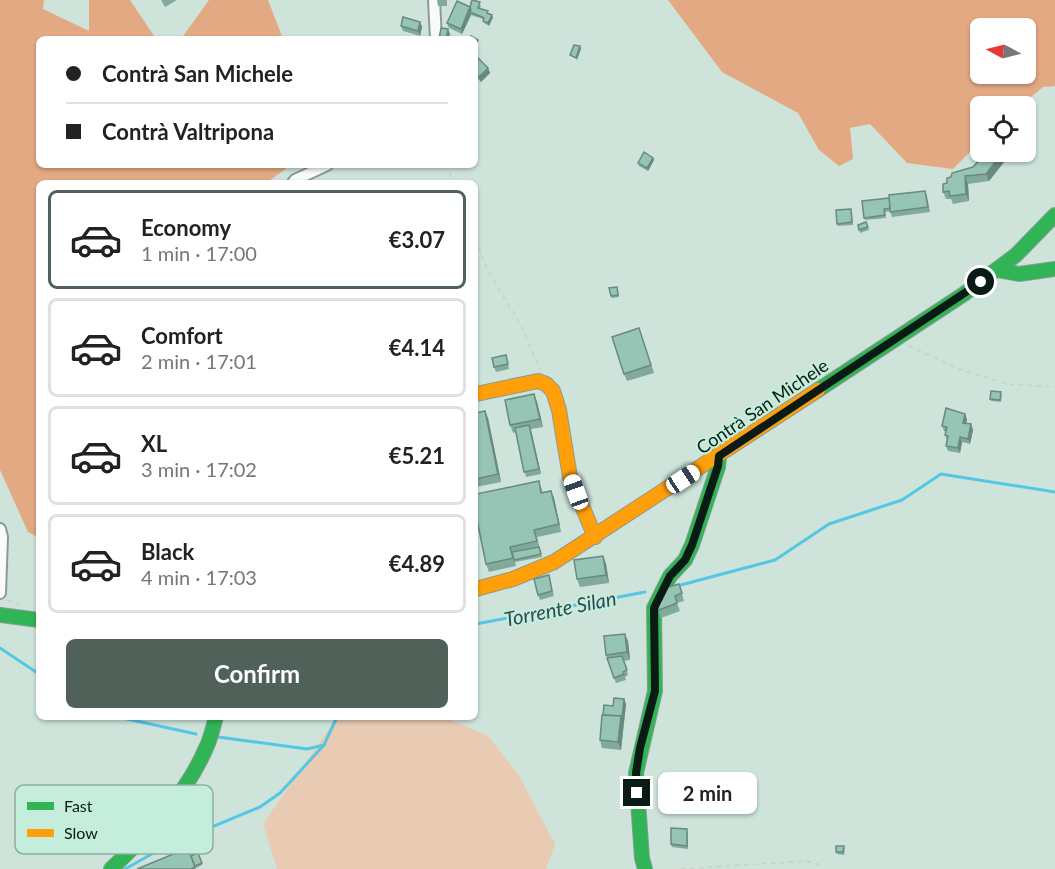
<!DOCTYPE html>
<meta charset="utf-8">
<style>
:root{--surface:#fff;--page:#f6f6f6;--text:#222;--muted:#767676;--line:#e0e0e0;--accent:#4f6159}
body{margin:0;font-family:Lato,sans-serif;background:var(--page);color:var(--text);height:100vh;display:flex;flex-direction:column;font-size:22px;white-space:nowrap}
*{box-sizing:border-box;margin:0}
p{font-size:20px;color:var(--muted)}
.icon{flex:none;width:33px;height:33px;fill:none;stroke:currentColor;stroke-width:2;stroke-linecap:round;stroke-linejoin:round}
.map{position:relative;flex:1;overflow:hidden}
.details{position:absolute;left:36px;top:180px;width:442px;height:540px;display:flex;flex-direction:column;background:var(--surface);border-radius:9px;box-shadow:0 2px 4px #0004}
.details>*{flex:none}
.guide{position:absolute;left:36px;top:36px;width:442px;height:132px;border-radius:9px;box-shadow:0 2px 4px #0004;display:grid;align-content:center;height:132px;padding:0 30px;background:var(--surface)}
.needle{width:39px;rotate:277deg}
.buttons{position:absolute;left:970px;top:18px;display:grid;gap:12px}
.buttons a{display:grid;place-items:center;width:66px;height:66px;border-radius:9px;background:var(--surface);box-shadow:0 2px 4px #0004;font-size:30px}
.end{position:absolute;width:27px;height:27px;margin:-14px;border:8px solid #0a1a14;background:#fff;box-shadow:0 0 0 3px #fff}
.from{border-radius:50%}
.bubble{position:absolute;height:42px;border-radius:9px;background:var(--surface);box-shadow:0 2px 4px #0004;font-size:20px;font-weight:700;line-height:42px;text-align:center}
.car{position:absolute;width:18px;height:36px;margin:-18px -9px;border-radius:8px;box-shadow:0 0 4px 2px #0007;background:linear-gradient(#fff 24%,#345 0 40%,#fff 0 76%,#345 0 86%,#fff 0)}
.guide b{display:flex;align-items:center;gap:21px;height:57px;font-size:22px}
.guide b+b{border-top:2px solid var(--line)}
.guide i{width:15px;height:15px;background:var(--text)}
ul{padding:10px 0 0;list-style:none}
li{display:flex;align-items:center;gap:18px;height:99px;margin:0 12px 9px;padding:0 18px;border:3px solid var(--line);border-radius:9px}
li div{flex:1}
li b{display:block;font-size:22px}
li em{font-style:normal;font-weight:700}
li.selected{border-color:var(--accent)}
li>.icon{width:54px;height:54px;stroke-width:1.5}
.primary-button{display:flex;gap:12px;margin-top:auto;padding:12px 30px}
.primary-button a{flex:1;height:69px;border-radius:9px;background:var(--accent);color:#fff;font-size:24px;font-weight:700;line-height:69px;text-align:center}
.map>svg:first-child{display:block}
</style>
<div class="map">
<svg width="1055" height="869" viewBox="0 0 1055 869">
<rect width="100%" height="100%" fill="#cee4da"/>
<!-- green -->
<path fill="#e9cab2" d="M337,717H444L488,736L518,774L555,844L546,869H277L263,824Z"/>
<!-- forest -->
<g fill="#e3a983" fill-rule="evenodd">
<path d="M0,0H44L43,9L89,31V0H130L156,39H39V165H291L266,183H39V538L28,532L0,470Z"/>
<path d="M209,0H268L283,39H181Z"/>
<path d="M668,0H1055V86L1043,87L1020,106H981V141L953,169L907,163L870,124L850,128L853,159L839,166L819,150L798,113L722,72ZM1026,28V74H981V28Z"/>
</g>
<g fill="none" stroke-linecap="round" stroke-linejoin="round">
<!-- stream -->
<g stroke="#55c7e5" stroke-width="3">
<path d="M677,586L775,560L829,524L902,500L941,474L1055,492"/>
<path d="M476,624L645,592"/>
<path d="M0,648L39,674"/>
<path d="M118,717L196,734"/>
<path d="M218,737L307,749L324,745L337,717"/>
<path d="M125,869L166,846L260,807L280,793L324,745"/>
</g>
<!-- street casing -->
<g stroke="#8a9c94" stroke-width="14">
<g id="street">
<path d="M434,0L436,39"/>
<path d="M293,183L295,180L327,165"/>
<path d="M0,529L2,537L0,593"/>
</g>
</g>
<!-- fast casing -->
<g stroke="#8a9c94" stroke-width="16">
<g id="fast">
<path d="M997,270L1019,274L1055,269"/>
<path d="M818,390L964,294L1016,255L1055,215"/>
<path d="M0,615L39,620"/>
<path d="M111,869C148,834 186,795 206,748C211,738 213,727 216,717"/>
<path d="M645,869L642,858L636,773L655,691L654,608L670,576L685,560L692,545L718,467L719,456"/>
</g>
</g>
<!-- slow casing -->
<g stroke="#8a9c94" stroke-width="16">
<g id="slow">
<path d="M476,394L538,381L546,384L553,391L559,410L570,477L595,537"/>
<path d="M476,589L513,579L554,562L818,390"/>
</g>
</g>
<!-- path -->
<g stroke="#c9d0cc" stroke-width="1.5" stroke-dasharray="4.5 4.5" stroke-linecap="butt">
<path d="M446,165L454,183"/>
<path d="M476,239L487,270L521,325L540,370"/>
<path d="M909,346L961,370L1008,384L1055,387"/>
<path d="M7,600L22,605"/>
<path d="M681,869L806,861L818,864L822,869"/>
</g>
<!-- street -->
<use href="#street" stroke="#f8fbf9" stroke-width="10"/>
<!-- fast -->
<use href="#fast" stroke="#30b455" stroke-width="14"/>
<!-- slow -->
<use href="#slow" stroke="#ff9f0a" stroke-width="14"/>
</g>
<!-- wall -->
<g fill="#81a99c">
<path d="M161,0H177L165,7Z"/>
<path d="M437,0H447V6H438Z"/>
<path d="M481,5L480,8L493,17L489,26L484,23L483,19L471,15L462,34L449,28L447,23L470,7Z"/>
<path d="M420,22L422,27L420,36L403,31L401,26Z"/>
<path d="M476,56L488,68L490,73L481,82L476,77Z"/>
<path d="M985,152H1012L989,181L968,184L969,201L953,204L951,199H946L943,192L947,183L951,177L973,167L986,153Z"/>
<path d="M653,158L654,160L648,171L639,166L638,163Z"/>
<path d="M925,191L927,196L930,212L892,217L890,211L885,212L886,218L865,220L864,218L889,198Z"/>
<path d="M852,212L853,225L838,226L837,224Z"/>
<path d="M866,222L869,230L860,233L858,225Z"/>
<path d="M618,290L619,297L612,298L611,296Z"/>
<path d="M639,328L654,373L627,381L624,374Z"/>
<path d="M506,355L509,369L496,372L494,367Z"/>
<path d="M1002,395L1001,402L991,401L990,399Z"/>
<path d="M537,402L543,427L531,429L541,474L526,477L516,432L513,433L510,425Z"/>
<path d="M476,413L488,418L501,482L476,487Z"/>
<path d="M967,419L966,424H971L973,430L970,444L962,442L960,453L948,451L946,446L947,440L945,435L946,432L944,431L942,426Z"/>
<path d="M539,481L543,493L551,491L554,498L561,532L537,537L542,557L515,562L516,566L489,572L486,564Z"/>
<path d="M603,556L606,564L609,583L580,587L577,579Z"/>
<path d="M549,575L554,596L540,600L538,595Z"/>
<path d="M679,584L684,601L677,603L680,611L661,618L656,602Z"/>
<path d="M628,641L630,660L624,661L628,675L625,677L626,680L616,683L606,655Z"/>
<path d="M624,699L626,704L621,750L602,748L600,740L603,715Z"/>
<path d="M118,825L120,830L110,840L102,832L100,826Z"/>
<path d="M688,832V849L672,847L671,844Z"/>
<path d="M845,848L844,855L837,854L836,852Z"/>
<path d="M191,856L202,863V865L196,868V869H137Z"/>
</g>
<!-- shaded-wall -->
<g fill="#698a7f">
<path d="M470,7L472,12H470L471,15L462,34L461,29Z"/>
<path d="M492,15L493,17L489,26L488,23Z"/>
<path d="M420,22L422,27L420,36L418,31Z"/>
<path d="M448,29L450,34L449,39H446Z"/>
<path d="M580,46L581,49L577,60L576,58Z"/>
<path d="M488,68L490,73L481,82L479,77Z"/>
<path d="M1003,152H1012L989,181L986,174Z"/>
<path d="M653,158L654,160L648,171L647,168Z"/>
<path d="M965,176L968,184L969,201L966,194Z"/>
<path d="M534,394L537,402L543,427L540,419Z"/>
<path d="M485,411L488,418L501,482L498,474Z"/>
<path d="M965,414L967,419L965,428L963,423Z"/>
<path d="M971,424L973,430L970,444L968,439Z"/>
<path d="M529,425L531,431L541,474L539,469Z"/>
<path d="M960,437L962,442L960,453L958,448Z"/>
<path d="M551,491L554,498L561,532L559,524Z"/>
<path d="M603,556L606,564L609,583L606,575Z"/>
<path d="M625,634L628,641L630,660L627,652Z"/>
<path d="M624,699L626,704L621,750L618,742L621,716Z"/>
<path d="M118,825L120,830L110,840L108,835Z"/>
</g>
<!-- building -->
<g fill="#96c5b5" stroke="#698a7f" stroke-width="1.5">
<path d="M472,0L480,2L478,8L488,11L487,13L492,15L488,23L483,21L484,18L470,12L471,10L470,7Z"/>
<path d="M457,1L470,7L461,29L447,23Z"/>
<path d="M403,17L420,22L418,31L401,26Z"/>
<path d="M441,28L448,29L446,39H439Z"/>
<path d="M471,36L478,40L476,46V39H469Z"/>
<path d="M574,45L580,46L576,58L570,55Z"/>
<path d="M476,56L488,68L479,77L476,74Z"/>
<path d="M644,152L653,158L647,168L638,163Z"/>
<path d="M987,152H1003L986,174L965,176L966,194L950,196L949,191L943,192V184L947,183V178L951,177L952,173L973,167Z"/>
<path d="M925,191L928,207L890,212L889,195Z"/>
<path d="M889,198L890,208L884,209L885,215L864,218L862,201Z"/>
<path d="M851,209L852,222L837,224L836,210Z"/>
<path d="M866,222L868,227L859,230L858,225Z"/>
<path d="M617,287L618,295L611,296L609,288Z"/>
<path d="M639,328L651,365L624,374L612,337Z"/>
<path d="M506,355L508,364L494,367L492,358Z"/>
<path d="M991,391L1001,392L1000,400L990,399Z"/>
<path d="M534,394L540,419L510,425L505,400Z"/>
<path d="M946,408L965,414L963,423L971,424L968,439L960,437L958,448L946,446L948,436L945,435L947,427L942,426Z"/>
<path d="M485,411L498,474L476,479V413Z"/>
<path d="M529,425L539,469L524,472L515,428Z"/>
<path d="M539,481L541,493L551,491L559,524L534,530L537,541L510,547L513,558L486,564L476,515V494Z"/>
<path d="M539,547L541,554L514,560L512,552Z"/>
<path d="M603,556L606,575L577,579L574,560Z"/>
<path d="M549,575L552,591L538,595L534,579Z"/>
<path d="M679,584L682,593L675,596L677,603L659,610L656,602L659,590Z"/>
<path d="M625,634L627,652L606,655L604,636Z"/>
<path d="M622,656L627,670L623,672L624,674L614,678L607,658Z"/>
<path d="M614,698L624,699L622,718L621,716L603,715L604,705L613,706Z"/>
<path d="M602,715L621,716L618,742L600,740Z"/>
<path d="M671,828L687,829V846L671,844Z"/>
<path d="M836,846H844L843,852H836Z"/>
<path d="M188,848L195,867L191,869H137Z"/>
<path d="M198,853L202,863L195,866L191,856Z"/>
</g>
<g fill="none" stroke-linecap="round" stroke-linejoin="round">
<!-- route -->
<path stroke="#0a1a14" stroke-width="8" d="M637,793L636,773L640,748L655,691L654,608L670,576L685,560L692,545L718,466L719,456L981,282"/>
</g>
<g text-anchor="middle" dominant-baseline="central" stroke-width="4.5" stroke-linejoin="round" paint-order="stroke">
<!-- street labels -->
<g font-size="18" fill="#0a1a14" stroke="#c4eedb">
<text transform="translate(762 406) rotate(-34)">Contrà San Michele</text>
</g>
<!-- water labels -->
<g font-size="20" font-style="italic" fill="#2b4853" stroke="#c4eedb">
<text transform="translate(560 608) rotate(-11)">Torrente Silan</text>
</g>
</g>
<!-- legend -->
<rect x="15" y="785" width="198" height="69" rx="9" fill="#c4eedb" stroke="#8cae9f" stroke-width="1.5"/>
<rect x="27" y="802" width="27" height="8" fill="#30b455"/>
<rect x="27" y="829" width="27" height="8" fill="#ff9f0a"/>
<g font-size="16" fill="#0a1a14">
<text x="64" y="812">Fast</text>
<text x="64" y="839">Slow</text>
</g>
</svg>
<div class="buttons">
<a><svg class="needle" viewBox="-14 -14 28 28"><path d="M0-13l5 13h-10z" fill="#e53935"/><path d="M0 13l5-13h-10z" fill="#767676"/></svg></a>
<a><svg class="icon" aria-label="locate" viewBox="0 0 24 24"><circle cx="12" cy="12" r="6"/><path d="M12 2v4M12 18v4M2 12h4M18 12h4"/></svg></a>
</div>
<i class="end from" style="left:981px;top:282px"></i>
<i class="end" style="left:637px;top:793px"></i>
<div class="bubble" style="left:658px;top:772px;width:99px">2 min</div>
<i class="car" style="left:683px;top:479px;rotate:57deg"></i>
<i class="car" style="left:576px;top:492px;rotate:340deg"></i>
<div class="guide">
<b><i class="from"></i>Contrà San Michele</b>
<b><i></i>Contrà Valtripona</b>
</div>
<section class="details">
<ul>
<li class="selected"><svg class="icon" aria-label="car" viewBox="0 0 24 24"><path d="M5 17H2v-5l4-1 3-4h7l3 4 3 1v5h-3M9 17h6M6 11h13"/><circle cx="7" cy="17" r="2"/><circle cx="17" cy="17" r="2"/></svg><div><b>Economy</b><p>1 min · 17:00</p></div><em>€3.07</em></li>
<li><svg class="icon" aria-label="car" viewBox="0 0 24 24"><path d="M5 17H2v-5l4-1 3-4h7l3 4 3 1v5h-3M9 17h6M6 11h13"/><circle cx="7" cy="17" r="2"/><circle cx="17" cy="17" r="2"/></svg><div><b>Comfort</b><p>2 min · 17:01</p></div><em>€4.14</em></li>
<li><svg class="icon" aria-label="car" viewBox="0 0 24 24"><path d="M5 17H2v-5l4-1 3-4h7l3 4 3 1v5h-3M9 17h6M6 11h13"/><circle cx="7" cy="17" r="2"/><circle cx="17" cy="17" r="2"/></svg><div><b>XL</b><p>3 min · 17:02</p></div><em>€5.21</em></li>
<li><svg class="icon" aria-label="car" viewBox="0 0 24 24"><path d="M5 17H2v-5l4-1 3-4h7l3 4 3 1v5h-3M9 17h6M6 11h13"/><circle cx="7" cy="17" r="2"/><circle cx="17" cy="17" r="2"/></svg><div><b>Black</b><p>4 min · 17:03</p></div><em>€4.89</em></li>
</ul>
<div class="primary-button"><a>Confirm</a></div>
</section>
</div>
